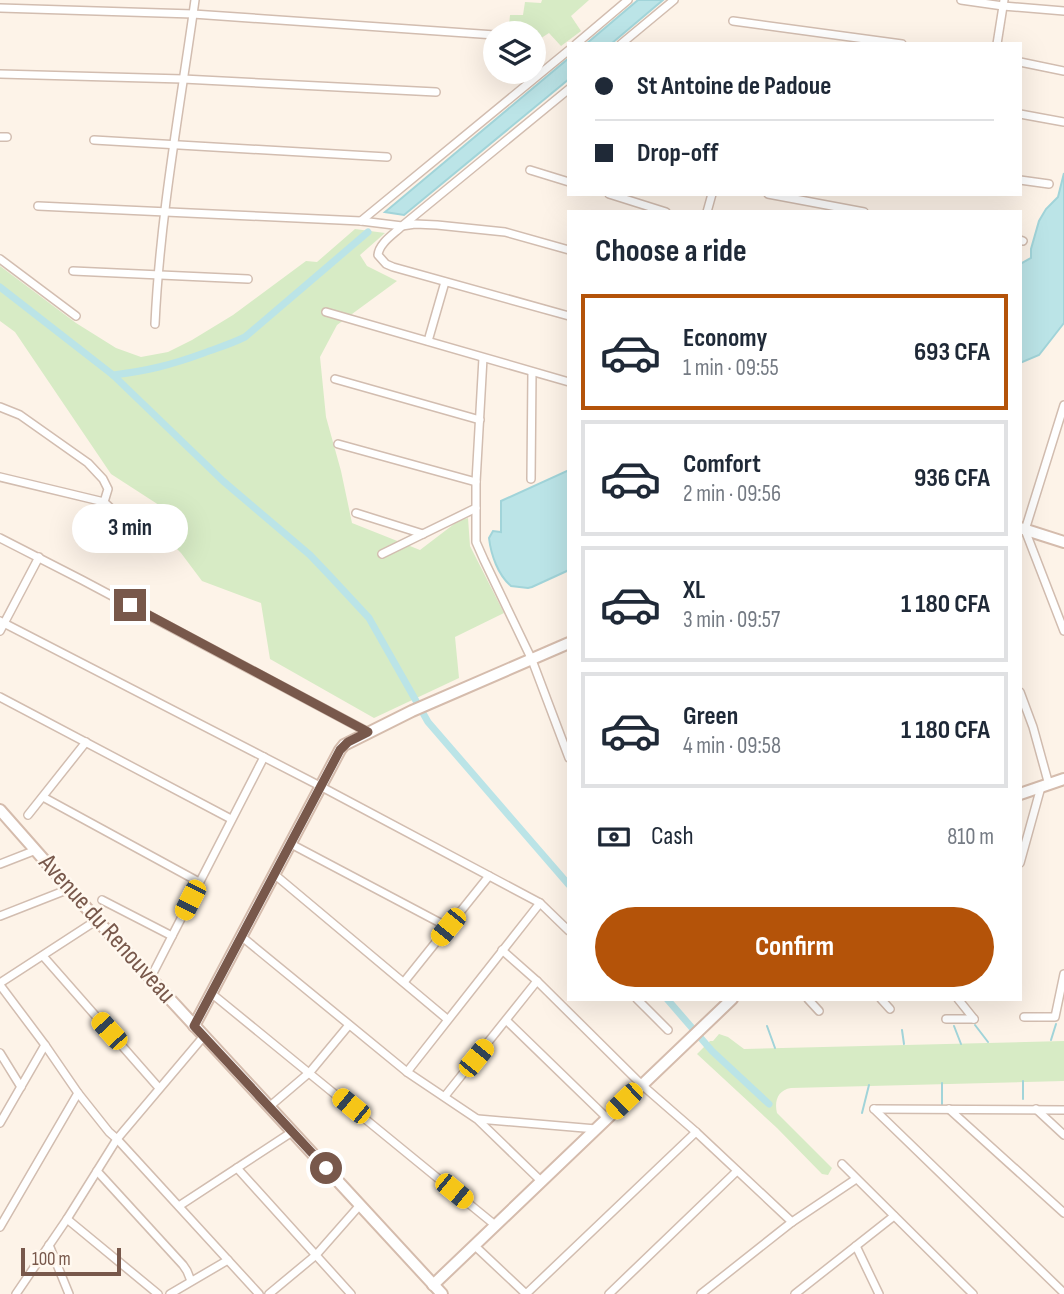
<!DOCTYPE html>
<meta charset="utf-8">
<style>
:root{--surface:#fff;--page:#f2f2f3;--text:#1f2937;--muted:#747a83;--line:#e0e1e3;--accent:#b45309}
body{margin:0;font-family:"Sofia Sans Condensed",sans-serif;background:var(--page);color:var(--text);height:100vh;display:flex;flex-direction:column;font-size:26px;white-space:nowrap}
*{box-sizing:border-box;margin:0}
p{font-size:23px;color:var(--muted)}
.icon{flex:none;width:38px;height:38px;fill:none;stroke:currentColor;stroke-width:2;stroke-linecap:round;stroke-linejoin:round}
.map{position:relative;flex:1;overflow:hidden}
.sheet{position:absolute;left:567px;top:210px;width:455px;height:791px;display:flex;flex-direction:column;background:var(--surface);border-radius:0px;box-shadow:0 7px 28px #0002}
.sheet>*{flex:none}
.top-card{position:absolute;left:567px;top:42px;width:455px;height:154px;border-radius:0px;box-shadow:0 7px 28px #0002;display:grid;align-content:center;height:154px;padding:0 28px;background:var(--surface)}
.buttons{position:absolute;left:483px;top:21px;display:grid;gap:14px}
.buttons a{display:grid;place-items:center;width:63px;height:63px;border-radius:50%;background:var(--surface);box-shadow:0 7px 28px #0002;font-size:35px}
.scale{position:absolute;left:21px;bottom:18px;width:100px;box-sizing:border-box;padding-left:7px;border:4px solid #78584b;border-top:0;font-size:19px;line-height:24px;white-space:nowrap;color:#78584b;-webkit-text-stroke:5px #fff8ef;paint-order:stroke}
.end{position:absolute;width:32px;height:32px;margin:-16px;border:9px solid #78584b;background:#fff;box-shadow:0 0 0 4px #fff}
.from{border-radius:50%}
.bubble{position:absolute;height:49px;border-radius:24px;background:var(--surface);box-shadow:0 7px 28px #0002;font-size:23px;font-weight:700;line-height:49px;text-align:center}
.car{position:absolute;width:21px;height:42px;margin:-21px -10px;border-radius:9px;box-shadow:0 0 5px 2px #0007;background:linear-gradient(#f5c518 24%,#345 0 40%,#f5c518 0 76%,#345 0 86%,#f5c518 0)}
.top-card b{display:flex;align-items:center;gap:24px;height:66px;font-size:26px}
.top-card b+b{border-top:2px solid var(--line)}
.top-card i{width:18px;height:18px;background:var(--text)}
ul{padding:0;list-style:none}
li{display:flex;align-items:center;gap:21px;height:116px;margin:0 14px 10px;padding:0 14px;border:4px solid var(--line);border-radius:0px}
li div{flex:1}
li b{display:block;font-size:26px}
li em{font-style:normal;font-weight:700}
li.active{border-color:var(--accent)}
li>.icon{width:63px;height:63px;stroke-width:1.5}
h2{padding:0 28px;font-size:32px;line-height:84px}
.pay{display:flex;align-items:center;gap:18px;height:77px;padding:0 28px;font-size:26px}
.pay p{margin-inline-start:auto}
.button{display:flex;gap:14px;margin-top:auto;padding:14px 28px}
.button a{flex:1;height:80px;border-radius:42px;background:var(--accent);color:#fff;font-size:28px;font-weight:700;line-height:80px;text-align:center}
.map>svg:first-child{display:block}
</style>
<div class="map">
<svg width="1064" height="1294" viewBox="0 0 1064 1294">
<rect width="100%" height="100%" fill="#fdf3e8"/>
<!-- green -->
<g fill="#d7ebc5">
<path d="M542,0H589L571,16L581,31L561,46L549,33L535,42L534,41V33H525L521,30L509,26L510,15H523L525,2L541,3Z"/>
<path d="M355,229L385,233L360,255L367,266L397,281L337,325L320,357L326,417L341,471L352,523L420,550L458,521L468,518L470,546L504,613L455,637L459,678L374,718L270,659L261,603L202,581L181,553L155,527L162,507L111,474L15,332L0,321V266L76,323L116,348L141,357L168,352L192,340L233,315L306,261L317,262Z"/>
<path d="M719,1034L728,1037L744,1049L1064,1041V1081L791,1088C778,1090 774,1101 777,1113L832,1168L828,1175L822,1174L777,1128L697,1054L710,1041H713Z"/>
</g>
<!-- water -->
<g fill="#bbe4e7" stroke="#a1d4d9" stroke-width="2">
<path d="M638,0H663L611,44H586Z"/>
<path d="M569,58V79L404,215L385,212Z"/>
<path d="M1064,173V323L1039,355L1020,363V264L1031,258V249L1039,221L1046,209L1058,197Z"/>
<path d="M569,470V570L532,587L528,588L511,586C498,575 491,555 489,538L493,531L501,532V501Z"/>
</g>
<g fill="none" stroke-linecap="round" stroke-linejoin="round">
<!-- stream -->
<g stroke="#a1d4d9" stroke-width="2">
<path d="M975,1025L988,1042"/>
<path d="M767,1026L775,1048"/>
<path d="M954,1026L961,1044"/>
<path d="M902,1030L904,1044"/>
<path d="M1051,1040L1056,1024"/>
<path d="M1023,1081V1099"/>
<path d="M942,1107V1083"/>
<path d="M862,1113L869,1085"/>
</g>
<!-- canal -->
<g stroke="#bbe4e7" stroke-width="7">
<path d="M0,287L113,375L223,481L310,555L330,576L369,618L428,722L569,885"/>
<path d="M113,375C147,371 171,365 204,353C217,348 231,344 245,337L368,232"/>
<path d="M667,999L712,1051L769,1104"/>
</g>
<!-- street casing -->
<g stroke="#d2bdb0" stroke-width="10">
<g id="street">
<path d="M961,0L1003,6L1064,11"/>
<path d="M0,8L193,14L495,35"/>
<path d="M733,21L902,44"/>
<path d="M576,44L628,0"/>
<path d="M621,44L674,0"/>
<path d="M997,44L1004,0"/>
<path d="M1020,62L1064,71"/>
<path d="M0,74L183,79L436,92"/>
<path d="M569,89L402,226C394,234 379,243 378,255L386,264L393,267L569,316"/>
<path d="M1020,114L1064,122"/>
<path d="M0,137H7"/>
<path d="M94,140L387,157"/>
<path d="M530,170L569,182"/>
<path d="M1020,180L1049,184"/>
<path d="M609,194L666,212"/>
<path d="M768,194L864,212"/>
<path d="M38,206L361,221L402,226L415,224L437,225L505,232L569,250"/>
<path d="M707,212L712,194"/>
<path d="M361,221L569,50"/>
<path d="M1020,240L1023,241"/>
<path d="M0,259L76,316"/>
<path d="M73,271L248,279"/>
<path d="M326,312L569,382"/>
<path d="M155,324C160,215 180,108 195,0"/>
<path d="M428,341L445,282"/>
<path d="M483,358L476,482V542L484,560L532,660L569,758"/>
<path d="M335,379L480,420"/>
<path d="M1064,405L1025,530L1064,631"/>
<path d="M0,407L20,415L88,463L103,479L108,489L104,502"/>
<path d="M338,444L476,482"/>
<path d="M0,477L104,502L118,515L133,523"/>
<path d="M531,479L532,372"/>
<path d="M356,513L423,534"/>
<path d="M0,538L82,580L368,732"/>
<path d="M382,554L476,508"/>
<path d="M0,621L320,786L540,903L569,931"/>
<path d="M0,631L39,557"/>
<path d="M1020,692L1033,727L1049,785"/>
<path d="M0,697L231,819"/>
<path d="M43,797L199,882"/>
<path d="M28,815L86,742"/>
<path d="M291,844L448,927"/>
<path d="M1020,863L1041,787"/>
<path d="M0,864L36,850"/>
<path d="M274,874L447,1019"/>
<path d="M102,900L172,936"/>
<path d="M0,916L69,889"/>
<path d="M241,936L407,1072L477,1119L541,1181"/>
<path d="M502,950L537,981L642,1085L696,1132L792,1222"/>
<path d="M43,956L159,1088"/>
<path d="M151,977L264,757"/>
<path d="M404,982L489,876"/>
<path d="M0,983L97,920"/>
<path d="M0,985L45,1045L78,1093L109,1132L117,1139L259,1294"/>
<path d="M211,993L495,1225"/>
<path d="M637,999L668,1030"/>
<path d="M808,999L819,1011"/>
<path d="M881,999L890,1009"/>
<path d="M958,999L974,1019"/>
<path d="M1024,1017H1055L1064,974"/>
<path d="M946,1019H974"/>
<path d="M507,1021L607,1118"/>
<path d="M0,1053L21,1087"/>
<path d="M407,1072L540,903"/>
<path d="M445,1096L537,981"/>
<path d="M269,1107L310,1072L349,1025"/>
<path d="M874,1109L1064,1293"/>
<path d="M874,1109L1064,1110"/>
<path d="M949,1109L1064,1213"/>
<path d="M1036,1109L1064,1135"/>
<path d="M478,1119L596,1129"/>
<path d="M0,1123L45,1045"/>
<path d="M842,1164L973,1294"/>
<path d="M237,1168L351,1294"/>
<path d="M97,1171L183,1265L187,1271L191,1281"/>
<path d="M179,1206L292,1132"/>
<path d="M67,1219L158,1294"/>
<path d="M0,1227L78,1093"/>
<path d="M49,1245L69,1294"/>
<path d="M475,1246L526,1294L696,1132"/>
<path d="M856,1246L879,1294"/>
<path d="M16,1294L67,1219L117,1139L204,1036"/>
<path d="M170,1294L228,1260"/>
<path d="M269,1294L316,1255L360,1205"/>
<path d="M609,1294L737,1171"/>
<path d="M701,1294L792,1222L856,1179"/>
<path d="M795,1294L894,1216"/>
</g>
</g>
<!-- secondary casing -->
<g stroke="#d5bcad" stroke-width="14">
<g id="secondary">
<path d="M1020,528L1064,542"/>
<path d="M1020,794L1064,779"/>
<path d="M0,810L97,920L442,1294"/>
<path d="M194,1026L340,750L344,745L412,711L569,643"/>
<path d="M433,1285L732,999"/>
</g>
</g>
<!-- street -->
<use href="#street" stroke="#fff" stroke-width="7"/>
<!-- secondary -->
<use href="#secondary" stroke="#fff" stroke-width="10"/>
</g>
<g fill="none" stroke-linecap="round" stroke-linejoin="round">
<!-- route -->
<path stroke="#78584b" stroke-width="9" d="M130,605L368,732L348,742L340,750L194,1026L326,1168"/>
</g>
<g text-anchor="middle" dominant-baseline="central" stroke-width="5" stroke-linejoin="round" paint-order="stroke">
<!-- street labels -->
<g font-size="26" fill="#78584b" stroke="#fff8ef">
<text transform="translate(107 929) rotate(48)">Avenue du Renouveau</text>
</g>
</g>
</svg>
<div class="buttons">
<a><svg class="icon" aria-label="layers" viewBox="0 0 24 24"><path d="M12 4l9 5-9 5-9-5zM3 14l9 5 9-5"/></svg></a>
</div>
<div class="scale">100 m</div>
<i class="end from" style="left:326px;top:1168px"></i>
<i class="end" style="left:130px;top:605px"></i>
<div class="bubble" style="left:72px;top:504px;width:116px">3 min</div>
<i class="car" style="left:190px;top:900px;rotate:207deg"></i>
<i class="car" style="left:448px;top:927px;rotate:219deg"></i>
<i class="car" style="left:109px;top:1031px;rotate:318deg"></i>
<i class="car" style="left:476px;top:1058px;rotate:39deg"></i>
<i class="car" style="left:624px;top:1101px;rotate:226deg"></i>
<i class="car" style="left:351px;top:1106px;rotate:309deg"></i>
<i class="car" style="left:454px;top:1191px;rotate:129deg"></i>
<div class="top-card">
<b><i class="from"></i>St Antoine de Padoue</b>
<b><i></i>Drop-off</b>
</div>
<section class="sheet">
<h2>Choose a ride</h2>
<ul>
<li class="active"><svg class="icon" aria-label="car" viewBox="0 0 24 24"><path d="M5 17H2v-5l4-1 3-4h7l3 4 3 1v5h-3M9 17h6M6 11h13"/><circle cx="7" cy="17" r="2"/><circle cx="17" cy="17" r="2"/></svg><div><b>Economy</b><p>1 min · 09:55</p></div><em>693 CFA</em></li>
<li><svg class="icon" aria-label="car" viewBox="0 0 24 24"><path d="M5 17H2v-5l4-1 3-4h7l3 4 3 1v5h-3M9 17h6M6 11h13"/><circle cx="7" cy="17" r="2"/><circle cx="17" cy="17" r="2"/></svg><div><b>Comfort</b><p>2 min · 09:56</p></div><em>936 CFA</em></li>
<li><svg class="icon" aria-label="car" viewBox="0 0 24 24"><path d="M5 17H2v-5l4-1 3-4h7l3 4 3 1v5h-3M9 17h6M6 11h13"/><circle cx="7" cy="17" r="2"/><circle cx="17" cy="17" r="2"/></svg><div><b>XL</b><p>3 min · 09:57</p></div><em>1 180 CFA</em></li>
<li><svg class="icon" aria-label="car" viewBox="0 0 24 24"><path d="M5 17H2v-5l4-1 3-4h7l3 4 3 1v5h-3M9 17h6M6 11h13"/><circle cx="7" cy="17" r="2"/><circle cx="17" cy="17" r="2"/></svg><div><b>Green</b><p>4 min · 09:58</p></div><em>1 180 CFA</em></li>
</ul>
<div class="pay"><svg class="icon" aria-label="cash" viewBox="0 0 24 24"><path d="M3 7h18v10H3z"/><circle cx="12" cy="12" r="2"/></svg>Cash<p>810 m</p></div>
<div class="button"><a>Confirm</a></div>
</section>
</div>
